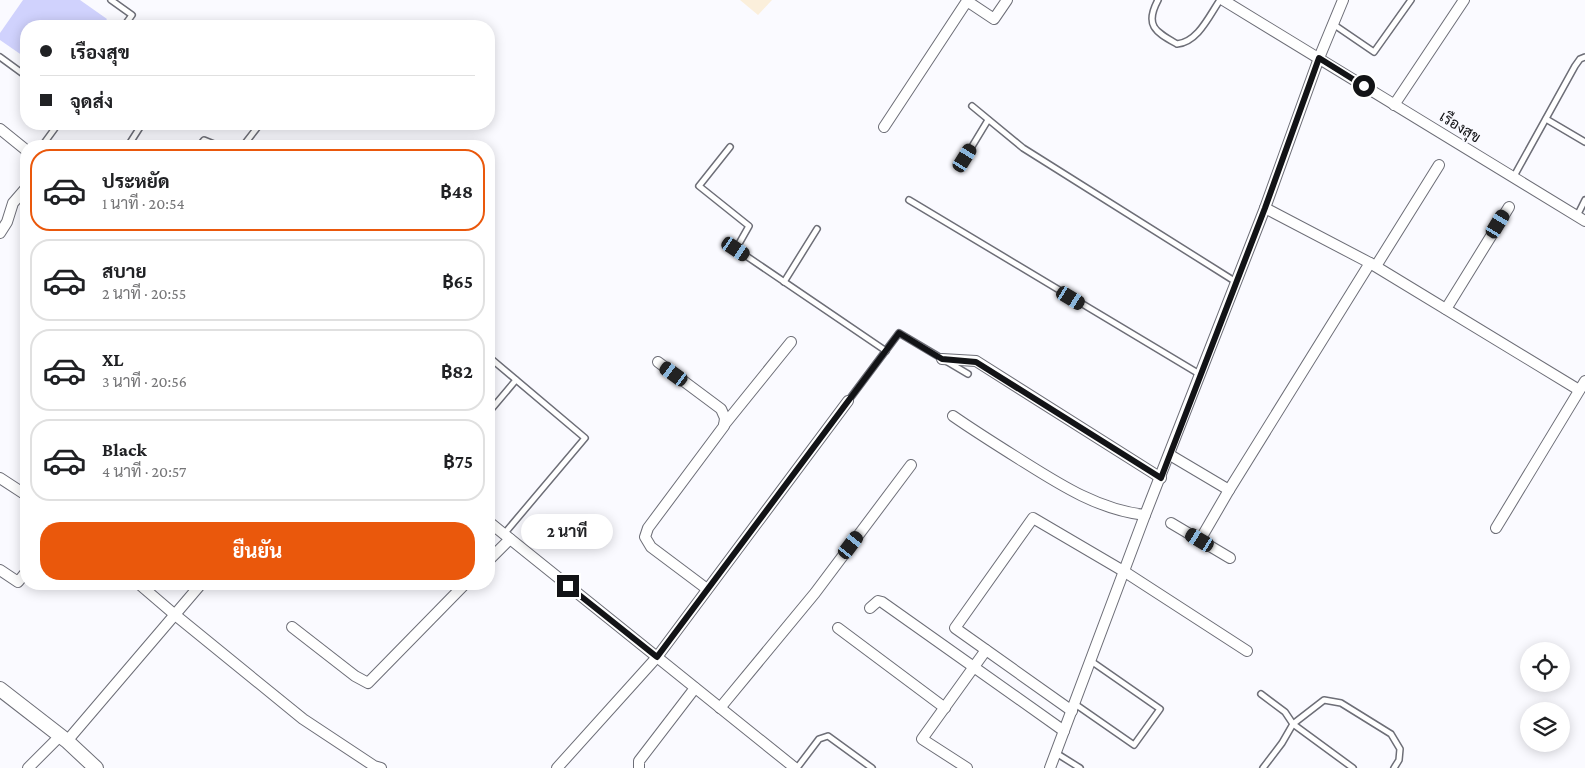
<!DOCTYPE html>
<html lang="th">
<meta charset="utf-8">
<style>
:root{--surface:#fff;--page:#f6f6f6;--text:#202124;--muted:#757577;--line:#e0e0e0;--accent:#ea580c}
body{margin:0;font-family:"Crimson Pro",Sarabun,serif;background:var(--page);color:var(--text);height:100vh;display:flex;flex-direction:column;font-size:19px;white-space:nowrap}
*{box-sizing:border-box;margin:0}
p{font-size:16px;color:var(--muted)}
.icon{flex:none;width:28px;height:28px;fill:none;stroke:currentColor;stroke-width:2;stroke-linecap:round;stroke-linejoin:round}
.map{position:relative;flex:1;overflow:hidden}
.sheet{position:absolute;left:20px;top:140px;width:475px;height:450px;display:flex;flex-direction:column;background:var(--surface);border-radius:20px;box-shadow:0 2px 12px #0003}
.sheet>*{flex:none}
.banner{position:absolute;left:20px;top:20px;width:475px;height:110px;border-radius:20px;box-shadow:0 2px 12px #0003;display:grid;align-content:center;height:110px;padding:0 20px;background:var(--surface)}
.controls{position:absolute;left:1520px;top:642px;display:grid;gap:10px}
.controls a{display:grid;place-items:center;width:50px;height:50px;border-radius:50%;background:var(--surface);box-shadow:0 2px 12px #0003;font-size:25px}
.end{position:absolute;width:22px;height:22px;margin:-11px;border:6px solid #121316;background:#fff;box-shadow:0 0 0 2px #fff}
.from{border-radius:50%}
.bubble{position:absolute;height:35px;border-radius:18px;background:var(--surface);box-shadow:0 2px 12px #0003;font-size:16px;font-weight:700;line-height:35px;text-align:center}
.car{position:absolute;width:15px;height:30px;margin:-15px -8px;border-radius:6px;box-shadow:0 0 4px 1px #0007;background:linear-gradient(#222 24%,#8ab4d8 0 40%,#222 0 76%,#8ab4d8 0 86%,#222 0)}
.banner b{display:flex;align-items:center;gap:18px;height:48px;font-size:19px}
.banner b+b{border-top:1px solid var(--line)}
.banner i{width:12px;height:12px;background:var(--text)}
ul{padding:9px 0 0;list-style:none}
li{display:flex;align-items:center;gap:15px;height:82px;margin:0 10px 8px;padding:0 10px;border:2px solid var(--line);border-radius:20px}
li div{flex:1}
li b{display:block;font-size:19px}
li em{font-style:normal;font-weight:700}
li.selected{border-color:var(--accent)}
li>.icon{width:45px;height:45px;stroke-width:1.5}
.primary-button{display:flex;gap:10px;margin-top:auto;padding:10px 20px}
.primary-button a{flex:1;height:58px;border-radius:20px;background:var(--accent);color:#fff;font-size:20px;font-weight:700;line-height:58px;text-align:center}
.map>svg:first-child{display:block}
</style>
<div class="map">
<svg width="1585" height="768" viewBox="0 0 1585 768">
<rect width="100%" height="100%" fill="#fafaff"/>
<!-- education -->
<path fill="#fbefdb" d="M740,0H772L758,15Z"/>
<!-- building -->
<path fill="#d0d2fd" d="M23,0H80L107,19L102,26H26V58L0,40V33Z"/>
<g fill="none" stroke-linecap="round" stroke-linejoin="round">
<!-- lane casing -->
<g stroke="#6d6e77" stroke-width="8">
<g id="lane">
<path d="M111,0L132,15L124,26"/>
<path d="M1158,0C1144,26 1156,32 1177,44C1198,42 1209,16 1220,0"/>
<path d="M1333,24L1374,52L1411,0"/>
<path d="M0,57L26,76"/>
<path d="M972,106L1023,148L1236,282"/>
<path d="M1546,119L1585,142"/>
<path d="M42,146L58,124"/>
<path d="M128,146L142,124"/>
<path d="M199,146L204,140L219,146"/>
<path d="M243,146L260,124"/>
<path d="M730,147L699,186L749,226L736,249L886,351"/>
<path d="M965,158L988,120"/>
<path d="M1513,178L1575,66L1580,59L1585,57"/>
<path d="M909,200L1201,375"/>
<path d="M1577,216L1585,200"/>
<path d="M784,282L817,229"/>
<path d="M489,357L585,438L504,534"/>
<path d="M848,401L899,333L968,374"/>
<path d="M489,412L516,380"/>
<path d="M1261,694L1285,712L1293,724L1282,743L1263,768"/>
<path d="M1075,704L1134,745L1160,709L1091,661"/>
<path d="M1056,753L1080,768"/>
<path d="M797,768L819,739L828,736L872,768"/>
<path d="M1353,768L1293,724L1324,700L1341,703L1391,734L1400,749L1399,760L1394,768"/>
</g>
</g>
<!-- street casing -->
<g stroke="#6d6e77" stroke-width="12">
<g id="street">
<path d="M1223,0L1585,221"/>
<path d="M1394,105L1464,0"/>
<path d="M884,127L967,1L994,19L1007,0"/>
<path d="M0,129L26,150"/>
<path d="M0,233L7,222L13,203L26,188"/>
<path d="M1370,263L1579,390"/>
<path d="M1376,266L1439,165"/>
<path d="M1446,309L1509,207"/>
<path d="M942,359L976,361L1161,478"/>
<path d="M658,362L721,409L725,418L724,426L648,528L645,537L651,547L707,589"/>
<path d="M953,416C976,432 1000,447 1024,462C1062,486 1100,510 1145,515"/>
<path d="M724,425L791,342"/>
<path d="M1170,455L1229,490L1370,263L1265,208"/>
<path d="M0,478L26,495"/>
<path d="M489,522L795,768"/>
<path d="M1171,523L1230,558"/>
<path d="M1496,528L1585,381"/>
<path d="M1200,540L1229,490"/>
<path d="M489,560L510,539"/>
<path d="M0,570L18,582L26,572"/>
<path d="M139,584L174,614L303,719L374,766L381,768"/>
<path d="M870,608L878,601L882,602L1064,731"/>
<path d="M292,627L355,676L368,683L465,584"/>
<path d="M838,628L945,708"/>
<path d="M720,708L815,593L911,465"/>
<path d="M1072,711L955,628L1033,518L1125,572L1247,651"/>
<path d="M67,741L201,584"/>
<path d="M28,768L60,736"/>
<path d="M557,768L657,657L848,401"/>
<path d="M639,768V761L695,688"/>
<path d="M967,768L922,739L986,650"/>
<path d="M1050,768L1145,515L1265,208L1319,58L1343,0"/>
</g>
</g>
<!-- secondary casing -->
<g stroke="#6d6e77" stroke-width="16">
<path id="secondary" d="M0,689L67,741L96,768"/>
</g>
<!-- lane -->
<use href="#lane" stroke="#fff" stroke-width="5"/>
<!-- street -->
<use href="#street" stroke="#fff" stroke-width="10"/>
<!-- secondary -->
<use href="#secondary" stroke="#fff" stroke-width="14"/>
</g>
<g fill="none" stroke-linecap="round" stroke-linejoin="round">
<!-- route -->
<path stroke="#121316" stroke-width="6" d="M568,586L657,657L899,333L942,359L976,362L1161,478L1265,208L1319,58L1364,86"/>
</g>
<g text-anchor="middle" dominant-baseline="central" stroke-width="4.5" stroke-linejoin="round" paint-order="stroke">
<!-- street labels -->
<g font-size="15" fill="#121316" stroke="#fafaff">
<text transform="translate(1460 127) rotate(32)">เรืองสุข</text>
</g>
</g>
</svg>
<div class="controls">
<a><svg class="icon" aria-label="locate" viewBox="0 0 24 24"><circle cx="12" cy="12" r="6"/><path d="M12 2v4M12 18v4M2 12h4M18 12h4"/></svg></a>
<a><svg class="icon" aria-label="layers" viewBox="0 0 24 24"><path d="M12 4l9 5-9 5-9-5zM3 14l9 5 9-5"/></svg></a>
</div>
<i class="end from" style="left:1364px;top:86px"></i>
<i class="end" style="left:568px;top:586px"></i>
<div class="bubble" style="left:521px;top:514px;width:92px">2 นาที</div>
<i class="car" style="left:965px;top:158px;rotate:32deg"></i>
<i class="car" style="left:1498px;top:224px;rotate:31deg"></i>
<i class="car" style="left:736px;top:249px;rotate:124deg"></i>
<i class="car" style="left:1071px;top:298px;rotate:121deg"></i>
<i class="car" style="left:674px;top:374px;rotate:306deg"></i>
<i class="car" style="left:1200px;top:540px;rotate:301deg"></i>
<i class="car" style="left:851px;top:545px;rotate:37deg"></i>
<div class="banner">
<b><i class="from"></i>เรืองสุข</b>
<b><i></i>จุดส่ง</b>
</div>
<section class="sheet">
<ul>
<li class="selected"><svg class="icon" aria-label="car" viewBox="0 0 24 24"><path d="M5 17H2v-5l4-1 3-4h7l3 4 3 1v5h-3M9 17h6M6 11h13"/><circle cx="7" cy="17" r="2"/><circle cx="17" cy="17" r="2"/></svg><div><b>ประหยัด</b><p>1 นาที · 20:54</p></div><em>฿48</em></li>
<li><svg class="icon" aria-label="car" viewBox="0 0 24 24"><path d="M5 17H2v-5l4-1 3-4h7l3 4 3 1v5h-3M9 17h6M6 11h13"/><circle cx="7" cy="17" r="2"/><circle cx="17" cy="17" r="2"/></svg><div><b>สบาย</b><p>2 นาที · 20:55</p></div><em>฿65</em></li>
<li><svg class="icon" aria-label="car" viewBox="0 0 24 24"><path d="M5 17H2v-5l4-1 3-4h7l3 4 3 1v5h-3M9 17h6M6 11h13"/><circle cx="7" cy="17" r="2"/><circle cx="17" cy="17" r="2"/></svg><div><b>XL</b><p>3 นาที · 20:56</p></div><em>฿82</em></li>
<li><svg class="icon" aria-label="car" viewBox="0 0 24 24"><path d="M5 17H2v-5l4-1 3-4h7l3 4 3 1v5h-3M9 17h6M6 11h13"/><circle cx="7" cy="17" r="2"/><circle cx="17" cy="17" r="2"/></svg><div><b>Black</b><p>4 นาที · 20:57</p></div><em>฿75</em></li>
</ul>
<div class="primary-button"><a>ยืนยัน</a></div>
</section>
</div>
